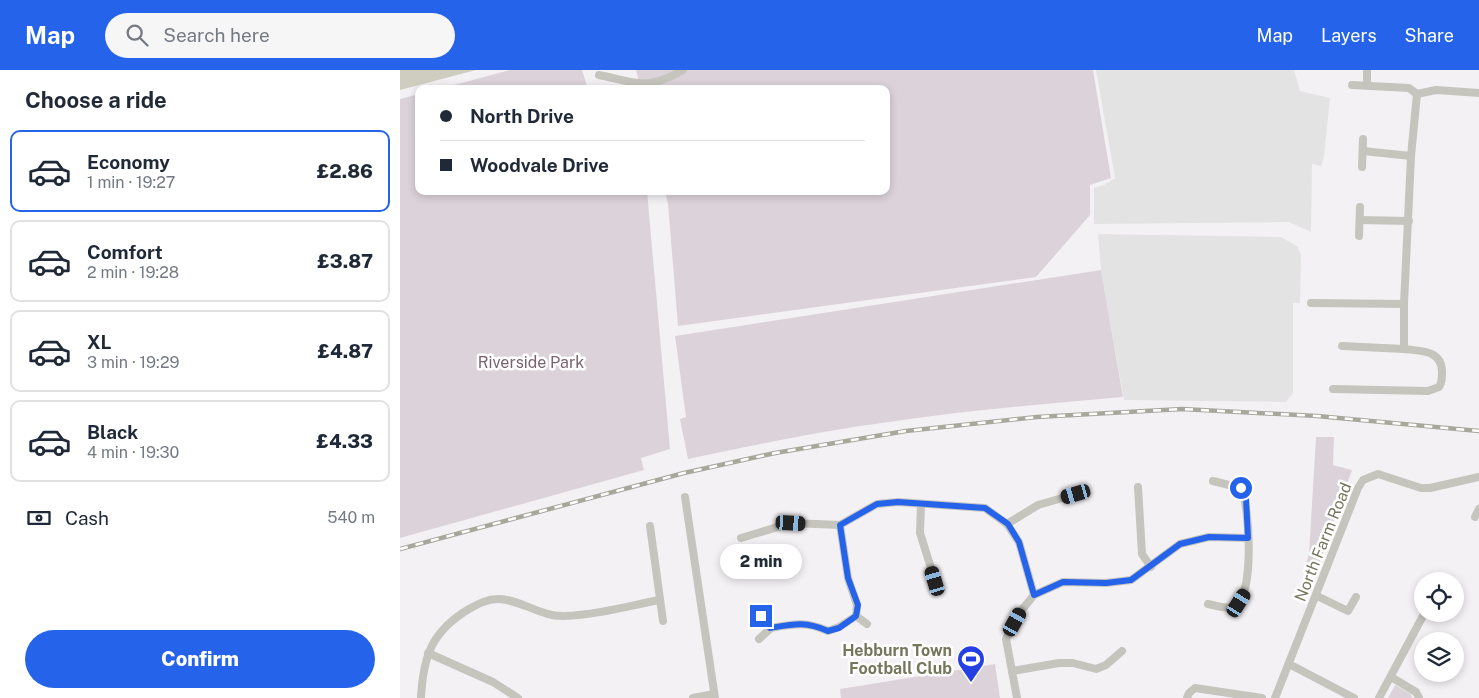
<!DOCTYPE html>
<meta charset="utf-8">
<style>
:root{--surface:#fff;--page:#f6f6f7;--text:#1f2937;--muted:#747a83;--line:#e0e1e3;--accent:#2563eb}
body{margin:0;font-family:"Public Sans",sans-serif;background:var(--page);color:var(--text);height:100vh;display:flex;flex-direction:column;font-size:19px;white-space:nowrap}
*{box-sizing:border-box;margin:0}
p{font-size:16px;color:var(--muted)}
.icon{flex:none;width:28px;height:28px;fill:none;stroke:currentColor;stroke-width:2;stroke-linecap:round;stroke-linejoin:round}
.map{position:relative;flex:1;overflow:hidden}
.panel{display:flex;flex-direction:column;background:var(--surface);width:400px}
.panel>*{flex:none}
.banner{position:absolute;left:15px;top:15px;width:475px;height:110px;border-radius:10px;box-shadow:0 2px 8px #0003;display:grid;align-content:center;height:110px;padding:0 25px;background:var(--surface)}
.controls{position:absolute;left:1014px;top:502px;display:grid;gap:10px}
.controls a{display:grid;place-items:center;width:50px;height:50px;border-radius:50%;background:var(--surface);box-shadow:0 2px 8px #0003;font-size:25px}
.end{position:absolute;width:22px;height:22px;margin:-11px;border:6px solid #2563eb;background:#fff;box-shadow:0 0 0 2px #fff}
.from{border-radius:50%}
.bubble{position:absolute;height:35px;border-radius:18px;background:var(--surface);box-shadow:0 2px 8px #0003;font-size:16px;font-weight:800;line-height:35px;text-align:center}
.car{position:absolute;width:15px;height:30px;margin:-15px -8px;border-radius:6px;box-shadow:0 0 4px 1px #0007;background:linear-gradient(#222 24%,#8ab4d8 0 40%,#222 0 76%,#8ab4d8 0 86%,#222 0)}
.banner b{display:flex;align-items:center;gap:18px;height:48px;font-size:19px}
.banner b+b{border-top:1px solid var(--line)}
.banner i{width:12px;height:12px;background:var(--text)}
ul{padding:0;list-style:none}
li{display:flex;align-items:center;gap:15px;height:82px;margin:0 10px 8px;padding:0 15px;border:2px solid var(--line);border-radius:10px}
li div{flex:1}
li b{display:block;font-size:19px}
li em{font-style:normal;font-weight:800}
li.selected{border-color:var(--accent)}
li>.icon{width:45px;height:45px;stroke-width:1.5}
h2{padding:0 25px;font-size:22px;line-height:60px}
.pay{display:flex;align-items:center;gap:12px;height:55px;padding:0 25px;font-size:19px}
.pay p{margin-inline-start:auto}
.action{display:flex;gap:10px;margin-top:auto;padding:10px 25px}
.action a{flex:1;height:58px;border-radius:30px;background:var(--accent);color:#fff;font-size:20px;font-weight:800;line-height:58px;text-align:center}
header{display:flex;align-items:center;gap:30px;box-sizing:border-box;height:70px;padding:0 25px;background:var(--accent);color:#fff}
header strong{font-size:24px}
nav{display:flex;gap:28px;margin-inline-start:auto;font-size:18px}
.search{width:350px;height:45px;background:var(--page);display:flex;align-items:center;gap:12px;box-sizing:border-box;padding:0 18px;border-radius:28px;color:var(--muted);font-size:19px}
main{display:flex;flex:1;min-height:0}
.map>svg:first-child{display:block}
</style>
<header>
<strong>Map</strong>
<div class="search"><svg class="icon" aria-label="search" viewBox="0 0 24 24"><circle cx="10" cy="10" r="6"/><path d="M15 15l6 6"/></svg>Search here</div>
<nav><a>Map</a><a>Layers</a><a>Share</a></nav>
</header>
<main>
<section class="panel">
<h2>Choose a ride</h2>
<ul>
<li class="selected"><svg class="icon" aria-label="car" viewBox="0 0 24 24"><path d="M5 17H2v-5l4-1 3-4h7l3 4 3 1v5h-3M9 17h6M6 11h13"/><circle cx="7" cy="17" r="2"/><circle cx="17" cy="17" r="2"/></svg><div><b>Economy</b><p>1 min · 19:27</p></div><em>£2.86</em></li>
<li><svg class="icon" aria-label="car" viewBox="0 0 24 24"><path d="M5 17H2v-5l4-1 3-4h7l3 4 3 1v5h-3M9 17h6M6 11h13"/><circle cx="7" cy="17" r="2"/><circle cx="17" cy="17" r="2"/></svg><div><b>Comfort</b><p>2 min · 19:28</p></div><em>£3.87</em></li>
<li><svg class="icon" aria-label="car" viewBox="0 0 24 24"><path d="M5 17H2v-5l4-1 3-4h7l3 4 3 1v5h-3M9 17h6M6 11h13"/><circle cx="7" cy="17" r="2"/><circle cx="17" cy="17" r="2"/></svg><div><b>XL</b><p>3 min · 19:29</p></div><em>£4.87</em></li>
<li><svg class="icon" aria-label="car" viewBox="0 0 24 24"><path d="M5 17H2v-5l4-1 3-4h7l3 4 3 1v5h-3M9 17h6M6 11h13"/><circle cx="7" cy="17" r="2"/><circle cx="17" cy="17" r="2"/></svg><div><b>Black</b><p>4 min · 19:30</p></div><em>£4.33</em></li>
</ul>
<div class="pay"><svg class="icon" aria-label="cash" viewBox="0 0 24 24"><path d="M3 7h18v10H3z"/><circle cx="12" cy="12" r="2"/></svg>Cash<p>540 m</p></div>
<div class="action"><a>Confirm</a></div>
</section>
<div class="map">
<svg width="1079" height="628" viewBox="0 0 1079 628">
<rect width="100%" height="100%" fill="#f4f1f5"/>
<!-- built -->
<g fill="#e4e3e3">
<path d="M696,0H894L900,21L930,28L924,86L921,96L912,94L911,162L889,152L694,154V118L704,115L715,108Z"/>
<path d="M698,164L881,167L897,176L901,185L900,233H893V323L886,332L724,330L701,200Z"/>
</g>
<!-- green -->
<g fill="#dcd3da">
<path d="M110,0H182L188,19H39Z"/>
<path d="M236,0H693L711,108L690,115V145L636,207L278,256L268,134L265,121H486V19H241Z"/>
<path d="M19,24V121H247L270,379L241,388L244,400L0,468V29Z"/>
<path d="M701,200L723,327C645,334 567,340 489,352C421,361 355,375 288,389L280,349L286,347L275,266Z"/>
<path d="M916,367H934L933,395L952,400L915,506L904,501L909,484Z"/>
<path d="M595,594L600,628H441L440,619Z"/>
<path d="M995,615L1011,624L1012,628H988Z"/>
</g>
<!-- water -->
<path fill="#cecdc0" d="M0,0H76L0,20Z"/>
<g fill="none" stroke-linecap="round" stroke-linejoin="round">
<!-- minor -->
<g stroke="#c5c5be" stroke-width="8">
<path d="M199,5C237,13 247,21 283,0"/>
<path d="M952,15L1009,18L1017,24L1036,20L1079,23"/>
<path d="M967,15V0"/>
<path d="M963,81L1011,86"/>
<path d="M962,97L963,69"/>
<path d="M960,150L1009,151"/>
<path d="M959,166L960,137"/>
<path d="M911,233L1004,234L1011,86L1017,24"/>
<path d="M942,276L1004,279V234"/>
<path d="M933,319L1028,321L1039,317C1042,313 1042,308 1042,302C1042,280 1021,281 1004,279"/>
<path d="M738,417L742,484L751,497"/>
<path d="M285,427L315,628"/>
<path d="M521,435L520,463L537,517"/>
<path d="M1075,447L1079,439"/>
<path d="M607,454L638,435L676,424"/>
<path d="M250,456L263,551"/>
<path d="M341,468L391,453L440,455"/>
<path d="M917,526L948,541L956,527"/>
<path d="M808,534C818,536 828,541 837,534C854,521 850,437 841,418L813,411"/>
<path d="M361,546L371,558C394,554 405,551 428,561L439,557L456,546L457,535L448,508L440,455L477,434L498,432L585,438L607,454L619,472L634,525"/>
<path d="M456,546L467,554"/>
<path d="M359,569L371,558"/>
<path d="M28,583L93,612L118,628"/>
<path d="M889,594L954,628"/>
<path d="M612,601L659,593H673L696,599L706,595L722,581"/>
<path d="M991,607L1016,622L1019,628"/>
<path d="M21,628C23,586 32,561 69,539C78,534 87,529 98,529C120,529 141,547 164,546C196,545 228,536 259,530"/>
<path d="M293,628L314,624"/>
<path d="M617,628L606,569L621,541L634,525L663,512L706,513L731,510L780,474L809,467L848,468"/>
<path d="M787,628L789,623L795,618L862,628"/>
<path d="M875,628L958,418L963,410L978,404L1021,418H1030L1079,407"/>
<path d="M979,628L1024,544"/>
</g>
<!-- rail casing -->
<g stroke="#a7a89b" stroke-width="4.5">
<path id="rail" d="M0,479L284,403L375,383L506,361L637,347L782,339L917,346L1079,361"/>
</g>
<!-- rail -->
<use href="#rail" stroke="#fff" stroke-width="2.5" stroke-dasharray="8" stroke-linecap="butt"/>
</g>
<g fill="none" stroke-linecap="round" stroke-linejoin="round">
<!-- route -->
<path stroke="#2563eb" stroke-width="6" d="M361,546L370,558C394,554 405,551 428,561L439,558L456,546L458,535L448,508L440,455L477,434L498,432L585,438L608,454L619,472L634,525L663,512L706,513L731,510L780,474L809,467L848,468L846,428L841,418"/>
</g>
<!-- icons -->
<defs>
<g id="stadium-pin" transform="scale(1.4375)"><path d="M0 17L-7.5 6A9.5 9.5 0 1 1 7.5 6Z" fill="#2540e2" stroke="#fff"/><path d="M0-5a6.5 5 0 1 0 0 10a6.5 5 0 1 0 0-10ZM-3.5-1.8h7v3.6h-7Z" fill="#fff"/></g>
</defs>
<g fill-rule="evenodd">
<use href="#stadium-pin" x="571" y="589"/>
</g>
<g text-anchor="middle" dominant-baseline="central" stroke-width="5" stroke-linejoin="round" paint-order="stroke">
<!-- park labels -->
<g font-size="16" fill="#7a6370" stroke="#fff">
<text x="131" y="292">Riverside Park</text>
</g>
<!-- street labels -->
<g font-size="16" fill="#75775c" stroke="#fff">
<text transform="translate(923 472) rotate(-68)">North Farm Road</text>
</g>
<!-- poi labels -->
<g font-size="16" font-weight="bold" fill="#75775c" stroke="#fff" text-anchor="end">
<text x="552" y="580">Hebburn Town<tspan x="552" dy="18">Football Club</tspan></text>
</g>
</g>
</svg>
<div class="controls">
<a><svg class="icon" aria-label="locate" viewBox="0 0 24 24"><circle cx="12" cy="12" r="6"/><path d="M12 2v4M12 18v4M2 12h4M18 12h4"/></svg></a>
<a><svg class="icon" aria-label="layers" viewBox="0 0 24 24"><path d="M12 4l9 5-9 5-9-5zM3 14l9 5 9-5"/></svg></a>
</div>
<i class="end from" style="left:841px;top:418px"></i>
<i class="end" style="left:361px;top:546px"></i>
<div class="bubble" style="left:320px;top:474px;width:82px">2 min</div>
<i class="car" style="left:676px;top:424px;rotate:254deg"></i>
<i class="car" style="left:391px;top:453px;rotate:93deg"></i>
<i class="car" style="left:535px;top:511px;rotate:343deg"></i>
<i class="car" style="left:839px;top:533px;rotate:32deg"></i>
<i class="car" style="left:615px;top:552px;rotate:29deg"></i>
<div class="banner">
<b><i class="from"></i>North Drive</b>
<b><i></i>Woodvale Drive</b>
</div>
</div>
</main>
